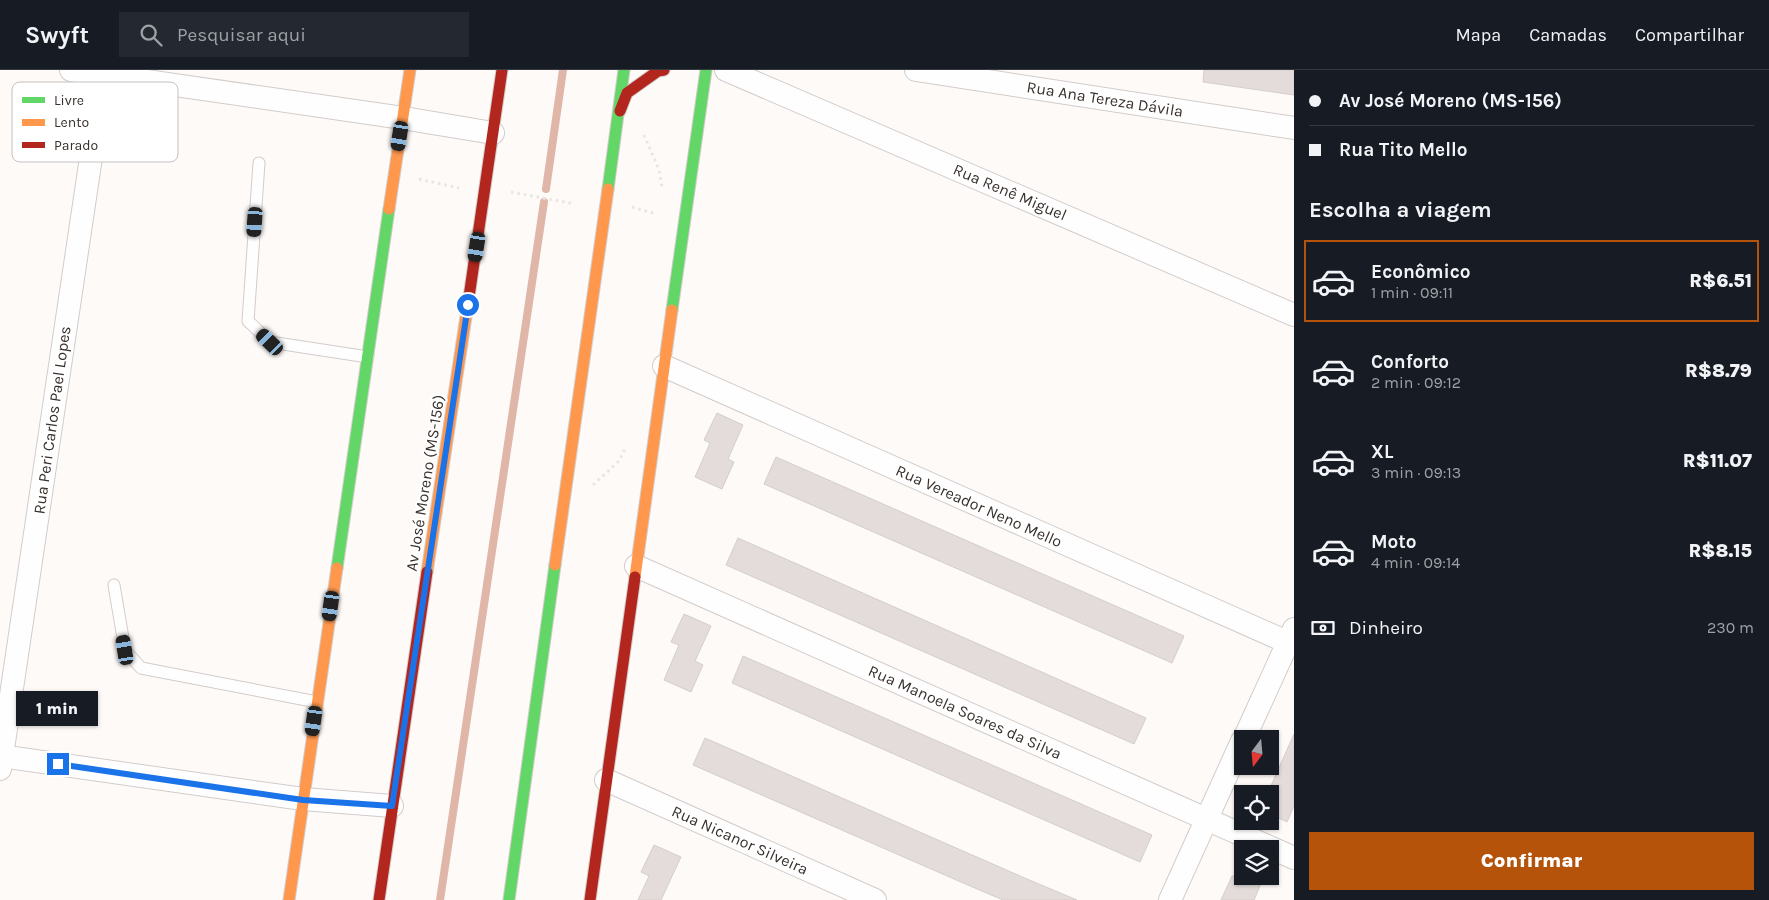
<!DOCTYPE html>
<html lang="pt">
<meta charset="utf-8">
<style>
:root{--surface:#171b24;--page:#242831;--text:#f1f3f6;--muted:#9ea1a6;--line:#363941;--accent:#b45309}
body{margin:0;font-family:Karla,sans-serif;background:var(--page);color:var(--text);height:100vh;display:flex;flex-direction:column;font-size:19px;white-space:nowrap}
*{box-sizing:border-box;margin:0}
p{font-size:16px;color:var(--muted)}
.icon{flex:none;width:28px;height:28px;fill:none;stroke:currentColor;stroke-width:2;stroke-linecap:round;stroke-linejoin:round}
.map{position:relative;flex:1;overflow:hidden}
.sheet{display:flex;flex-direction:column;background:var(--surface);width:475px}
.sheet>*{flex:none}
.top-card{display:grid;align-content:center;height:110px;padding:0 15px;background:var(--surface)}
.needle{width:32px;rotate:196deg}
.controls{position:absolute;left:1234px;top:660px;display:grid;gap:10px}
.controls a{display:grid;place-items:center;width:45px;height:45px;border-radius:0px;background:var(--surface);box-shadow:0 1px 4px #0004;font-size:25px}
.end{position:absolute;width:22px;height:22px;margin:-11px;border:6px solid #1a73e8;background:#fff;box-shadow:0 0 0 2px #fff}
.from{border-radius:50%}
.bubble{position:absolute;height:35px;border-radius:0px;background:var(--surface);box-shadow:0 1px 4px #0004;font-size:16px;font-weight:800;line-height:35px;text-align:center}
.car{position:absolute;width:15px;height:30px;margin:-15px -8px;border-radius:6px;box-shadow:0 0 4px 1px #0007;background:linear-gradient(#222 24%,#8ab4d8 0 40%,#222 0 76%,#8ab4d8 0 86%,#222 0)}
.top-card b{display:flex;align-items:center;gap:18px;height:48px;font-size:19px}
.top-card b+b{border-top:1px solid var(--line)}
.top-card i{width:12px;height:12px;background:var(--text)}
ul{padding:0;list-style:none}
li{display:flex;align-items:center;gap:15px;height:82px;margin:0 10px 8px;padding:0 5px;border:2px solid transparent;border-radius:0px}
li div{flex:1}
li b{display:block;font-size:19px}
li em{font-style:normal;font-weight:800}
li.on{border-color:var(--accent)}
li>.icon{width:45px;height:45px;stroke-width:1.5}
h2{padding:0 15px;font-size:22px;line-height:60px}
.pay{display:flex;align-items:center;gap:12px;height:55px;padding:0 15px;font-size:19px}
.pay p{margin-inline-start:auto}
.action{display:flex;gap:10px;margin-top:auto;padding:10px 15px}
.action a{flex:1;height:58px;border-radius:0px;background:var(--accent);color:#fff;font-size:20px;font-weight:800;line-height:58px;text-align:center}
header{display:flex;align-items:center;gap:30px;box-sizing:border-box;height:70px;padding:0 25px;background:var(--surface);border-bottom:1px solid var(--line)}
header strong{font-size:24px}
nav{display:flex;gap:28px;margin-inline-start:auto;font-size:18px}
.search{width:350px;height:45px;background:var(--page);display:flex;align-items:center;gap:12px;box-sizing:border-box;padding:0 18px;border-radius:0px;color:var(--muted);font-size:19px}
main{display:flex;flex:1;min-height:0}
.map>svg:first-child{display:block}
</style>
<header>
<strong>Swyft</strong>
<div class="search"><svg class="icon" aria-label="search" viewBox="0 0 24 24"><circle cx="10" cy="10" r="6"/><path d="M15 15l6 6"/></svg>Pesquisar aqui</div>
<nav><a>Mapa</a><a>Camadas</a><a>Compartilhar</a></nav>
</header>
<main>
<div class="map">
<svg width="1294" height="830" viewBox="0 0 1294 830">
<rect width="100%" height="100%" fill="#fdfaf8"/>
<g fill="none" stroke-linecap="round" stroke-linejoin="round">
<!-- stream -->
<g stroke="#dfb6a7" stroke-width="8">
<path d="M546,119L563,0"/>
<path d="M440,830L544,132"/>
</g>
</g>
<!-- building -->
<g fill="#e3dcda" stroke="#d4cecb">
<path d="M1204,0H1294V25L1203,12Z"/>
<path d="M717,343L743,355L728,389L734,392L722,419L695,407L710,373L704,370Z"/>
<path d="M776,387L1184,566L1172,593L764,414Z"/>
<path d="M738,468L1146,648L1134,674L726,495Z"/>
<path d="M684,544L711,556L695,591L703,595L691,622L664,610L679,575L671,572Z"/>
<path d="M743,586L1152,765L1140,792L732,613Z"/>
<path d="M1294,664V736L1287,752L1270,744V718Z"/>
<path d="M705,668L1027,809L1077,830H1003L970,816L693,695Z"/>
<path d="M654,775L681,787L661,830H638L649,806L641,802Z"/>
<path d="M1232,806H1264L1254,830H1221Z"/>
</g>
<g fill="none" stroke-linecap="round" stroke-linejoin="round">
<!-- lane casing -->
<g stroke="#d2ccca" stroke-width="13">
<g id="lane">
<path d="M259,93L248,251L270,272L368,287"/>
<path d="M114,515L125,580L141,598L317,632"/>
</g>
</g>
<!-- street casing -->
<g stroke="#d2ccca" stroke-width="24">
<g id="street">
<path d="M71,0L403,48L493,63"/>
<path d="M726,0L1294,245"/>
<path d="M916,0L1294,58"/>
<path d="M664,296L1294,575"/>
<path d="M636,496L1294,788"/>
<path d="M1244,669L1294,559"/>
<path d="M0,686L303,729L392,736"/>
<path d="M0,699L104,0"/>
<path d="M606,710L875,830"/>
<path d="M1170,830L1242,671"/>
</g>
</g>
<!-- fast casing -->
<g stroke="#d2ccca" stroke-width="13">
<g id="fast">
<path d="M608,119L624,0"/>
<path d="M672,240L706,0"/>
<path d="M337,498L389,139"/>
<path d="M509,830L555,495"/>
</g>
</g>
<!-- slow casing -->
<g stroke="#d2ccca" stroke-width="13">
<g id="slow">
<path d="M389,139L410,0"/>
<path d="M555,495L608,119"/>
<path d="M427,502L469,227"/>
<path d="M635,507L672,240"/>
<path d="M289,830L337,498"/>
</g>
</g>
<!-- jam casing -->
<g stroke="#d2ccca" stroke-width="13">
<g id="jam">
<path d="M620,41L627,23L658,1L664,0"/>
<path d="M469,227L502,0"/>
<path d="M379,830L427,502"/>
<path d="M590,830L635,507"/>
</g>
</g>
<!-- path -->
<g stroke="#e7e6e5" stroke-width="3" stroke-dasharray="2.5 4" stroke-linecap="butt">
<path d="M644,65L659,100L662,117"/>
<path d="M419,109L459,118"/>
<path d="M511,122L575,134"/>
<path d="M632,137L656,144"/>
<path d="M593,415L619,391L625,379"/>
</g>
<!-- lane -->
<use href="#lane" stroke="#fffefe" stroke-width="11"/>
<!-- street -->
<use href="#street" stroke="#fffefe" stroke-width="22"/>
<!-- fast -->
<use href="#fast" stroke="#63d668" stroke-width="11"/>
<!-- slow -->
<use href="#slow" stroke="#ff974d" stroke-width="11"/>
<!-- jam -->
<use href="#jam" stroke="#b3261e" stroke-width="11"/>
</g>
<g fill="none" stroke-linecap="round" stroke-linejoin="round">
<!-- route -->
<path stroke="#1a73e8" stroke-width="6" d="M58,694L303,730L392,736L468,235"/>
</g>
<g text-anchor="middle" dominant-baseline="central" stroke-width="4.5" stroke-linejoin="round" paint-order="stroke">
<!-- street labels -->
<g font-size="16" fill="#39302c" stroke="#fff">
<text transform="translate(1105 29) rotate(9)">Rua Ana Tereza Dávila</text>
<text transform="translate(1010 122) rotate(23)">Rua Renê Miguel</text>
<text transform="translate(52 350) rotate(-82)">Rua Peri Carlos Pael Lopes</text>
<text transform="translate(425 413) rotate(-81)">Av José Moreno (MS-156)</text>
<text transform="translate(979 436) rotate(24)">Rua Vereador Neno Mello</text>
<text transform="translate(965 642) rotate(24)">Rua Manoela Soares da Silva</text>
<text transform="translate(740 770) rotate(24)">Rua Nicanor Silveira</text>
</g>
</g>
<!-- legend -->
<rect x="12" y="12" width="166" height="80" rx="8" fill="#fff" stroke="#c4c1c0" stroke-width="1"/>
<rect x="22" y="27" width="23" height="6" fill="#63d668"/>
<rect x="22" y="49" width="23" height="7" fill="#ff974d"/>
<rect x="22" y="72" width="23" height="6" fill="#b3261e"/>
<g font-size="14" fill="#39302c">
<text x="54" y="35">Livre</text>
<text x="54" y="57">Lento</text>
<text x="54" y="80">Parado</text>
</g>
</svg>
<div class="controls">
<a><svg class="needle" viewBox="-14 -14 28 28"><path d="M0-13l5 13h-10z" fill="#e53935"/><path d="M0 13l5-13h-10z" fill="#9ea1a6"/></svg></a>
<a><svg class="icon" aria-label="locate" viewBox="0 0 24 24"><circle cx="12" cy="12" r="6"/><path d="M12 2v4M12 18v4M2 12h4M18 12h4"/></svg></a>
<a><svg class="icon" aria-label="layers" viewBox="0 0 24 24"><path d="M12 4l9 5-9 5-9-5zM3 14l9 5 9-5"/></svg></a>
</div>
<i class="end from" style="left:468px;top:235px"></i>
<i class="end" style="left:58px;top:694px"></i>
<div class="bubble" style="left:16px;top:621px;width:82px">1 min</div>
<i class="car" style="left:400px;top:66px;rotate:189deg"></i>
<i class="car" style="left:255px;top:152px;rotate:184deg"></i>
<i class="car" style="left:477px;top:177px;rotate:189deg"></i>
<i class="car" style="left:270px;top:272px;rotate:314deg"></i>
<i class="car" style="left:331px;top:536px;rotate:188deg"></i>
<i class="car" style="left:125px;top:580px;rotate:351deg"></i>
<i class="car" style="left:314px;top:651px;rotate:188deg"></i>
</div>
<section class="sheet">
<div class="top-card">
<b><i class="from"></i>Av José Moreno (MS-156)</b>
<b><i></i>Rua Tito Mello</b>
</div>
<h2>Escolha a viagem</h2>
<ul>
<li class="on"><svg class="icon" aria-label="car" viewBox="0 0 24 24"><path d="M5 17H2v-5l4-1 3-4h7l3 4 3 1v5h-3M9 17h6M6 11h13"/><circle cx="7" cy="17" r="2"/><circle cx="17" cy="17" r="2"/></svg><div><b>Econômico</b><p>1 min · 09:11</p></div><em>R$6.51</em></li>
<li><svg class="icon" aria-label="car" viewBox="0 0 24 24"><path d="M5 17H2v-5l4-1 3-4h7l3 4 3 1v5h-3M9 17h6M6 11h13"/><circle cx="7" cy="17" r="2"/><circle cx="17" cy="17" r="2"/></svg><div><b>Conforto</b><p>2 min · 09:12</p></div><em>R$8.79</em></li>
<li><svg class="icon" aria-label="car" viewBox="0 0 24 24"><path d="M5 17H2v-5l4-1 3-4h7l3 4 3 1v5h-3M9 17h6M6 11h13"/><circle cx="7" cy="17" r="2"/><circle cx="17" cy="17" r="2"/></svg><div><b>XL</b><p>3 min · 09:13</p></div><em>R$11.07</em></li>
<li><svg class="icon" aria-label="car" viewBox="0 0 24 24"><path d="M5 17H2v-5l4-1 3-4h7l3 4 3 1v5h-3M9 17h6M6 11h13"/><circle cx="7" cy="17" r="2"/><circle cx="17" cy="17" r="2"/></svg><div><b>Moto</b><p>4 min · 09:14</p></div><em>R$8.15</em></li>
</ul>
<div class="pay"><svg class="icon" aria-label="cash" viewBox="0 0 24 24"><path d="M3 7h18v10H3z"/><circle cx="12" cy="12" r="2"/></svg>Dinheiro<p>230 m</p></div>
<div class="action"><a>Confirmar</a></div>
</section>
</main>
